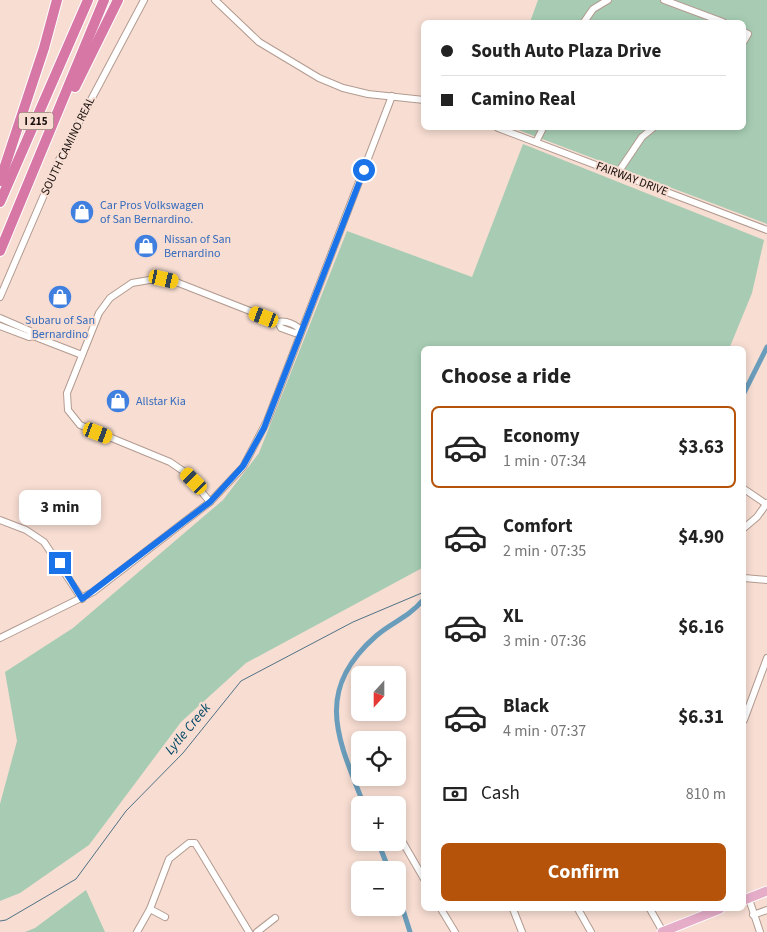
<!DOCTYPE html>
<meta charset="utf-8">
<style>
:root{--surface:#fff;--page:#f2f2f2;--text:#222;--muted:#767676;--line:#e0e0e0;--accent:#b45309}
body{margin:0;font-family:"Source Sans 3",sans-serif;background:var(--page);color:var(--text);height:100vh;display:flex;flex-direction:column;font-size:19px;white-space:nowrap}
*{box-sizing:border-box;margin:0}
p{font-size:16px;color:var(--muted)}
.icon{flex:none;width:28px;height:28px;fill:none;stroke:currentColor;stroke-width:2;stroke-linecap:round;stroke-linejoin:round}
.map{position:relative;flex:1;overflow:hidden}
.sheet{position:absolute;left:421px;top:346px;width:325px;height:565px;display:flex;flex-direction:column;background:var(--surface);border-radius:8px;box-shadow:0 2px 8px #0003}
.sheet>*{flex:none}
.banner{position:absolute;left:421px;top:20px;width:325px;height:110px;border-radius:8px;box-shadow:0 2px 8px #0003;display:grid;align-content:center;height:110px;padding:0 20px;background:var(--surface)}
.needle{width:32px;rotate:201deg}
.controls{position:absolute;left:351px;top:666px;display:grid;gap:10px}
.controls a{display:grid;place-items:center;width:55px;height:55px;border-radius:8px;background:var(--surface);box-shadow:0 2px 8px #0003;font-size:25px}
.end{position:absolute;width:22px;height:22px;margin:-11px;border:6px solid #1a73e8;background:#fff;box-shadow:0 0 0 2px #fff}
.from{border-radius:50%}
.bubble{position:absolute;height:35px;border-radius:8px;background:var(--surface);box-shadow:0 2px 8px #0003;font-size:16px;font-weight:700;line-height:35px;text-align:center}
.car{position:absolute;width:15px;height:30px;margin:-15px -8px;border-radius:6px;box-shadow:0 0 4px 1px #0007;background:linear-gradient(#f5c518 24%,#345 0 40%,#f5c518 0 76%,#345 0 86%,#f5c518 0)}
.banner b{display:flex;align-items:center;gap:18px;height:48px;font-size:19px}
.banner b+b{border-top:1px solid var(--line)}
.banner i{width:12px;height:12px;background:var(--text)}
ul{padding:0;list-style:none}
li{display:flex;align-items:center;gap:15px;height:82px;margin:0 10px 8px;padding:0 10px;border:2px solid transparent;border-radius:8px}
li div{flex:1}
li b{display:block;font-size:19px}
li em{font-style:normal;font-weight:700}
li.active{border-color:var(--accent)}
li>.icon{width:45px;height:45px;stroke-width:1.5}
h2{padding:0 20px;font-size:22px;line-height:60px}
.pay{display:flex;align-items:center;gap:12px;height:55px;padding:0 20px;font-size:19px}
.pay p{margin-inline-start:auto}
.button{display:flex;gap:10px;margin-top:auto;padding:10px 20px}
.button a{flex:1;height:58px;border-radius:8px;background:var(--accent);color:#fff;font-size:20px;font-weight:700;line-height:58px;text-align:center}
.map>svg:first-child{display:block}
</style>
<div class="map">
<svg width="767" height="932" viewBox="0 0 767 932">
<rect width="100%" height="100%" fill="#f7ddd2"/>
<!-- green -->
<g fill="#a7ccb3">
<path d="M538,0H767V224L513,128H744V22H530Z"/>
<path d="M523,144L764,240L752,293L729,349H424V567L246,663L181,722L89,845L20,893L0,901V804L17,741L5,672L73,628L223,500L259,453L347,231L472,277Z"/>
<path d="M86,890L105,932H25L35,928Z"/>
</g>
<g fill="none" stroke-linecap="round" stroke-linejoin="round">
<!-- stream -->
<path stroke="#517286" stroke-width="1" d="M0,921L6,920L76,879L126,811L183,753L241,681L353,622L424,592"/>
<!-- canal -->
<g stroke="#6a9dbb" stroke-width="5">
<path d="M744,393L767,347"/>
<path d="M364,805C338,739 313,691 376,636C393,621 407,619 424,599"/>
<path d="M378,842L389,870"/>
<path d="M398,894L410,932"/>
</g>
<!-- minor casing -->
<g stroke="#b39b90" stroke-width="8">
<g id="minor">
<path d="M215,0L259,42L319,78L343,88L368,94L424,100"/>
<path d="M664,0L723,22"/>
<path d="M584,22L593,9L608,0"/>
<path d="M744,32L748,34L744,41"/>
<path d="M498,128L767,230"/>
<path d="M536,142L543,128"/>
<path d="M617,174L642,137L653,128"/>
<path d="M0,297L59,160L144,0"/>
<path d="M0,318L30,331L33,336"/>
<path d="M278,322L281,328L295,333L301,331"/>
<path d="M0,326L29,337L33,336L82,355"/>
<path d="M744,489L766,504"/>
<path d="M210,502L186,473L170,462L80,425L68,410L67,393L99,313L110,298L132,283L155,279L176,282L278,322C286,320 297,325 301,331"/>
<path d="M0,520L26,530L44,542L82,599"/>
<path d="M744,528L757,517L767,503"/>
<path d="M744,578L767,580"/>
<path d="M0,638L93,592L210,502L243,467L267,421L392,96"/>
<path d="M744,720L767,658"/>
<path d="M398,834L424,879"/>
<path d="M749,899L760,932"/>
<path d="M150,909L165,917"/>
<path d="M441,909L455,932"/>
<path d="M513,909L522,932"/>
<path d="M578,909L591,932"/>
<path d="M650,909L663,932"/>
<path d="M753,915L767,910"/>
<path d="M137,932L150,909L169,859L189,843H195L200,851L249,932"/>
<path d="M257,932L275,918"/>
</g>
</g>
<!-- major casing -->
<g stroke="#fff" stroke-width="11">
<g id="major">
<path d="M744,900L767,891"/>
<path d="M662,932L720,909"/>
</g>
</g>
<!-- highway casing -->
<g stroke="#fff" stroke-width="12">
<g id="highway">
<path d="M75,87L118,0"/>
<path d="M0,181L44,48L57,0"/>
<path d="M0,202L88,0"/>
<path d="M0,251L104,0"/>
</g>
</g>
<!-- minor -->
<use href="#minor" stroke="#fff" stroke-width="6"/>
<!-- major -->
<use href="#major" stroke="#e6adc9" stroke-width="9"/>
<!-- highway -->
<use href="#highway" stroke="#d677a5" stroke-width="10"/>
</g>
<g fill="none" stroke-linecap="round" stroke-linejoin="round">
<!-- route -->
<path stroke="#1a73e8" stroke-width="6" d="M60,563L82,599L210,502L243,466L264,428L364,170"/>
</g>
<!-- icons -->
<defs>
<g id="shop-disc" transform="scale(1.25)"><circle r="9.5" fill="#3f7fe0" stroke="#f7ddd2"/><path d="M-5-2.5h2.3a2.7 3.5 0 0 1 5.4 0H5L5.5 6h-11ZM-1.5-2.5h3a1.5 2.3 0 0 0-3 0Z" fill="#fff"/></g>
</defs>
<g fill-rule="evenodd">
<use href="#shop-disc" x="82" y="212"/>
<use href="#shop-disc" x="146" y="246"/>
<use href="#shop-disc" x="60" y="297"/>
<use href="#shop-disc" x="118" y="401"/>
</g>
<g text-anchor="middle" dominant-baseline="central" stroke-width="4" stroke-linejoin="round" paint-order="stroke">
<!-- shield labels -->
<rect fill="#f7ddd2" stroke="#5b4d47" stroke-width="1" x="18.5" y="112.5" width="35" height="17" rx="4"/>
<g font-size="11" font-weight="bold" fill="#180f0c">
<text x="36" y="121">I 215</text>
</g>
<!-- street labels -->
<g font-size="12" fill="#180f0c" stroke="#f7ddd2">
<text transform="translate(68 146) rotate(-64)">SOUTH CAMINO REAL</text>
<text transform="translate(632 179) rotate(21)">FAIRWAY DRIVE</text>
</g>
<!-- shop labels -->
<g font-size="12" fill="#366cbe" stroke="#f7ddd2" text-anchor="start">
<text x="100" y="205">Car Pros Volkswagen<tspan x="100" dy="14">of San Bernardino.</tspan></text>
<text x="164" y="239">Nissan of San<tspan x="164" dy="14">Bernardino</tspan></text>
<text x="60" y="320" text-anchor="middle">Subaru of San<tspan x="60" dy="14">Bernardino</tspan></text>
<text x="136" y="401">Allstar Kia</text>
</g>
<!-- water labels -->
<g font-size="14" font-style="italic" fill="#004665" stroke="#f7ddd2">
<text transform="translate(188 729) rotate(-50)">Lytle Creek</text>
</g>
</g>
</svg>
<div class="controls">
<a><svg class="needle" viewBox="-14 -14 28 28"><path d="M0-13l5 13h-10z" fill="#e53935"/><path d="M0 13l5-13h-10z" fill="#767676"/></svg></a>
<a><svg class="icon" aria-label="locate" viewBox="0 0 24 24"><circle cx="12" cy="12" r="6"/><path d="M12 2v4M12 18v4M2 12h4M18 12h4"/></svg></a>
<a>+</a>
<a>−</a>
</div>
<i class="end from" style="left:364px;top:170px"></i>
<i class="end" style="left:60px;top:563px"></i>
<div class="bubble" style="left:19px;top:490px;width:82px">3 min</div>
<i class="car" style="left:164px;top:279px;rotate:103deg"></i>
<i class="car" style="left:264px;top:317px;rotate:291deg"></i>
<i class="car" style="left:98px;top:433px;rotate:111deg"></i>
<i class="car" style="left:194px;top:481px;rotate:315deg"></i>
<div class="banner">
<b><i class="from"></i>South Auto Plaza Drive</b>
<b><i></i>Camino Real</b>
</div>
<section class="sheet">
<h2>Choose a ride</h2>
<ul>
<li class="active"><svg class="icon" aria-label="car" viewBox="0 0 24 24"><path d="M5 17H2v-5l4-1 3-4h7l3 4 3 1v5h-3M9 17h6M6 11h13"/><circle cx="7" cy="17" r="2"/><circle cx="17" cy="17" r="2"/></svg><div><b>Economy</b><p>1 min · 07:34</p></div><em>$3.63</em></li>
<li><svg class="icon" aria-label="car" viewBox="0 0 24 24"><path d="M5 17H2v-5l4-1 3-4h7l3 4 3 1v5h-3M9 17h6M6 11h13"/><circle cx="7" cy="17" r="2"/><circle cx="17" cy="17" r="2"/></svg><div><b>Comfort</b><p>2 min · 07:35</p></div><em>$4.90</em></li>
<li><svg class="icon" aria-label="car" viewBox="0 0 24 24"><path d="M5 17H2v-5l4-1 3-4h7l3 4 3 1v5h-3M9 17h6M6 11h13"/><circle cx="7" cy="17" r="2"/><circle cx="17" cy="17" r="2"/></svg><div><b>XL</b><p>3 min · 07:36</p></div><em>$6.16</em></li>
<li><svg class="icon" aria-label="car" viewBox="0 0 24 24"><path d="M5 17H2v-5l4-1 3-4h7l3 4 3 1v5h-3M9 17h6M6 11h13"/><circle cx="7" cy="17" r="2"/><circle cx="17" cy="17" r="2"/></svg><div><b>Black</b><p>4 min · 07:37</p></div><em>$6.31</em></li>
</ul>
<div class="pay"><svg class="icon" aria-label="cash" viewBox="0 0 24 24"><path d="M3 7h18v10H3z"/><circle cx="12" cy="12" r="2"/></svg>Cash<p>810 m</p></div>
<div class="button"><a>Confirm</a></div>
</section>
</div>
